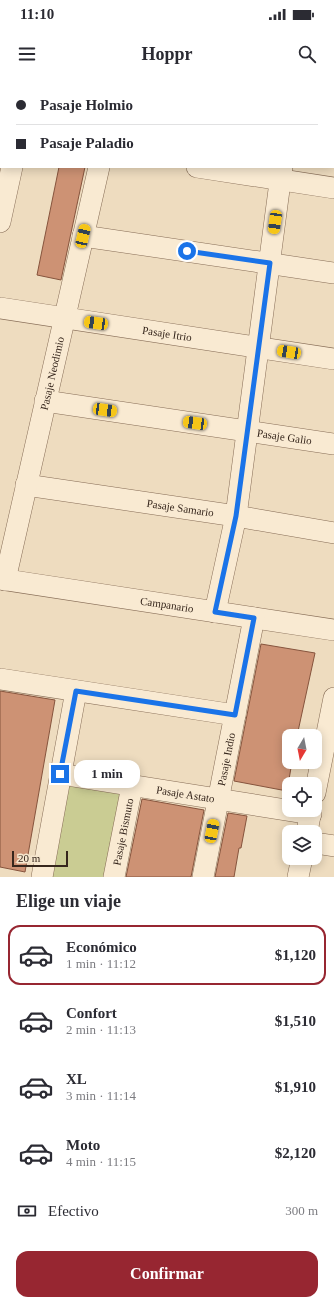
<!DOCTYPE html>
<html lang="es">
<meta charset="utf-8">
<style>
:root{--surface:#fff;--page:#f2f2f3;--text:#2b2b33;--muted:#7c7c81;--line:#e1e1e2;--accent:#972631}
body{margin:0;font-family:"Times New Roman",serif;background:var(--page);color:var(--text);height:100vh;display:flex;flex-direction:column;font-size:15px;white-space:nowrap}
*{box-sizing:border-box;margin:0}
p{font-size:13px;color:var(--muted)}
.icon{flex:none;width:22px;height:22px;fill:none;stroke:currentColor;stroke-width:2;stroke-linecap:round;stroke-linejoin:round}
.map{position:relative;height:797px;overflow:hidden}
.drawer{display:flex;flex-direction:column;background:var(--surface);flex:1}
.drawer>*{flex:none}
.banner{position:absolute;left:0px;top:0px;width:334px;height:88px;box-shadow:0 2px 10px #0003;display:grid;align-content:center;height:88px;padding:0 16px;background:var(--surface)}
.needle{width:26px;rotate:190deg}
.controls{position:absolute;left:282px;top:649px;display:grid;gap:8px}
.controls a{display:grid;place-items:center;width:40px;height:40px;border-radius:8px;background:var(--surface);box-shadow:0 2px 10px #0003;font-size:20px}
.scale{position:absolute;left:12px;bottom:10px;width:56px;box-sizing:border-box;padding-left:4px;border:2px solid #36261c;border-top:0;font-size:11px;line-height:14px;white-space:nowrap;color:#36261c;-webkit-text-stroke:3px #f6e7ce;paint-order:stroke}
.end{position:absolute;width:18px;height:18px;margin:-9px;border:5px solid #1a73e8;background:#fff;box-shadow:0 0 0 2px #fff}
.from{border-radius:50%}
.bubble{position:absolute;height:28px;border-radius:12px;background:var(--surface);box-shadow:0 2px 10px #0003;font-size:13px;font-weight:700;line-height:28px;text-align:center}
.car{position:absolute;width:12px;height:24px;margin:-12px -6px;border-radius:5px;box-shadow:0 0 3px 1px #0007;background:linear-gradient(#f5c518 24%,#345 0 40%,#f5c518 0 76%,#345 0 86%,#f5c518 0)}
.banner b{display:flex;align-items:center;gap:14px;height:38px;font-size:15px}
.banner b+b{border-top:1px solid var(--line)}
.banner i{width:10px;height:10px;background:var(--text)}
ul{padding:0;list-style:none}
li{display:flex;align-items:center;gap:12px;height:60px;margin:0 8px 6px;padding:0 8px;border:2px solid transparent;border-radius:12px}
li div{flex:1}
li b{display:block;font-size:15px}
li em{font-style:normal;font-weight:700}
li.active{border-color:var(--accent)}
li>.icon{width:36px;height:36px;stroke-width:1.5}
h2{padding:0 16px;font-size:18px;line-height:48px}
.pay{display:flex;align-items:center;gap:10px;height:44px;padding:0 16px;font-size:15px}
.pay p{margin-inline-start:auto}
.button{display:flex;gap:8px;margin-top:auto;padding:8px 16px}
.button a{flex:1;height:46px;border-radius:12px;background:var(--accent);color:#fff;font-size:16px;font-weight:700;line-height:46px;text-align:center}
.status{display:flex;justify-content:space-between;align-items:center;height:28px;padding:0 20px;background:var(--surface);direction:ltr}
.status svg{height:11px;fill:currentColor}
header{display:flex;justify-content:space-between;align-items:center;height:52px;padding:0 16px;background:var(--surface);font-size:18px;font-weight:700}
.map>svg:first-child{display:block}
</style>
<div class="status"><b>11:10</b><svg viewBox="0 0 49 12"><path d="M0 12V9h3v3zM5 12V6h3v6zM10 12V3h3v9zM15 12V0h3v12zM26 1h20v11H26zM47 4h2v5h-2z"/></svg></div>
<header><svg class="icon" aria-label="menu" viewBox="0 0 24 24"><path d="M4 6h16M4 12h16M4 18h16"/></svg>Hoppr<svg class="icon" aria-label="search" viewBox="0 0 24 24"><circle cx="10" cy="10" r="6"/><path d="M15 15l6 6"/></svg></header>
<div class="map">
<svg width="334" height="797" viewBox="0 0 334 797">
<rect width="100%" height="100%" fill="#eedcbf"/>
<!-- green -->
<path fill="#cacc93" d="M65,704L120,713L106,797H49Z"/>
<!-- building -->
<g fill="#cd9274" stroke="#86543d">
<path d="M59,87H85L61,200L37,195Z"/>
<path d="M261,564L315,573L297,656H289V682H292L287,711L234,701Z"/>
<path d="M0,611L55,620L25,792L0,787Z"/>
<path d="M142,719L204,730L191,797H126Z"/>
<path d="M228,733L247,736L241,768H239L234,797H215Z"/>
</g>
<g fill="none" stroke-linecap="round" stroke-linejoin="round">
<!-- minor casing -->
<g stroke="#876d57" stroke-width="22">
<g id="minor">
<path d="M32,1V0"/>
<path d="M119,1V0"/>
<path d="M298,1V0"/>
<path d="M197,87L334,108"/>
<path d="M0,142L12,87"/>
<path d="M83,156L334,193"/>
<path id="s1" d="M0,228L334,279"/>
<path id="s2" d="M45,321L334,364"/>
<path id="s3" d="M26,405L236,436L334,453"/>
<path id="s4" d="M0,499L334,550"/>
<path id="s5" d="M5,500L99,87"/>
<path d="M215,532L236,436L282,87"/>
<path d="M0,599L235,635"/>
<path id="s6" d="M60,694L311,734"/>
<path d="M315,713L334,618"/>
<path d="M307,752L311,730"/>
<path d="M315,763L334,766"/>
<path d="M42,797L76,611"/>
<path id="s7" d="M114,797L132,706"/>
<path id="s8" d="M203,797L254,538"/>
<path d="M298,797L302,778"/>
</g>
</g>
<!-- minor -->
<use href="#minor" stroke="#f9ead2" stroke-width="21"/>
</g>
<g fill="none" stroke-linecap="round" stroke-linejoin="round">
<!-- route -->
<path stroke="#1a73e8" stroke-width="5" d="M60,694L76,611L235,635L254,538L215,532L236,436L270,183L187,171"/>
</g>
<g text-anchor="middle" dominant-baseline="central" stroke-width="3" stroke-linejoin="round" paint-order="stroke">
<!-- street labels -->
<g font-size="11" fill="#36261c" stroke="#f6e7ce">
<text stroke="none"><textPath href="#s1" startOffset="169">Pasaje Itrio</textPath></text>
<text stroke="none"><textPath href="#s5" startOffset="212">Pasaje Neodimio</textPath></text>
<text stroke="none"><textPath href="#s2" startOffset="242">Pasaje Galio</textPath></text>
<text stroke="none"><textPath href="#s3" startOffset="156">Pasaje Samario</textPath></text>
<text stroke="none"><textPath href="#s4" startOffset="169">Campanario</textPath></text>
<text stroke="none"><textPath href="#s8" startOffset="120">Pasaje Indio</textPath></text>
<text stroke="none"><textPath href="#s6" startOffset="127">Pasaje Astato</textPath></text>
<text stroke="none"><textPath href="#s7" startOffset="46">Pasaje Bismuto</textPath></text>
</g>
</g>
</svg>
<div class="controls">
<a><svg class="needle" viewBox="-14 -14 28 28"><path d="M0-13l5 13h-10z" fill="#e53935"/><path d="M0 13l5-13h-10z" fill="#7c7c81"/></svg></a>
<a><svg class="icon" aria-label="locate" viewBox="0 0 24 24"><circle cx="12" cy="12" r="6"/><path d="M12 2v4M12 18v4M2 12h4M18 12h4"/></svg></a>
<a><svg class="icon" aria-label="layers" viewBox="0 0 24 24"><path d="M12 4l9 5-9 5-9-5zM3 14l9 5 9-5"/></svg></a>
</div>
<div class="scale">20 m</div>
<i class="end from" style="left:187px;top:171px"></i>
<i class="end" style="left:60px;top:694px"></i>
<div class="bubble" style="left:74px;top:680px;width:66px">1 min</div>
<i class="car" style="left:275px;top:142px;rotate:188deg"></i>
<i class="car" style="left:83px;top:156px;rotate:13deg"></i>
<i class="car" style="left:96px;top:243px;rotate:278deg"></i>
<i class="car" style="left:289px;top:272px;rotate:279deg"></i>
<i class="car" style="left:105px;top:330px;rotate:98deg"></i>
<i class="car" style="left:195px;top:343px;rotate:278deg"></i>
<i class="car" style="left:212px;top:751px;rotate:11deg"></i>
<div class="banner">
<b><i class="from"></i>Pasaje Holmio</b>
<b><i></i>Pasaje Paladio</b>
</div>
</div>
<section class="drawer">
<h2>Elige un viaje</h2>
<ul>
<li class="active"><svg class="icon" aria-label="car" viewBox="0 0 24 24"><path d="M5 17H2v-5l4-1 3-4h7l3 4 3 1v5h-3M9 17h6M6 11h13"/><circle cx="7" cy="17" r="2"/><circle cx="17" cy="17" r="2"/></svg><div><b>Económico</b><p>1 min · 11:12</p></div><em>$1,120</em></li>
<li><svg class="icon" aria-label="car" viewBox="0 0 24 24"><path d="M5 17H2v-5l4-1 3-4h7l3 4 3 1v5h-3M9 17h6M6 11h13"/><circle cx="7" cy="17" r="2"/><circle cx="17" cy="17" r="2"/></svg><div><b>Confort</b><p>2 min · 11:13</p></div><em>$1,510</em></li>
<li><svg class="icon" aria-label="car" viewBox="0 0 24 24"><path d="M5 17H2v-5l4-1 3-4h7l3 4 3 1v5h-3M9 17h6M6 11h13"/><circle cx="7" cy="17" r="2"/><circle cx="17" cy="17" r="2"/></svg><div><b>XL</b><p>3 min · 11:14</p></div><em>$1,910</em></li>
<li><svg class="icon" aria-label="car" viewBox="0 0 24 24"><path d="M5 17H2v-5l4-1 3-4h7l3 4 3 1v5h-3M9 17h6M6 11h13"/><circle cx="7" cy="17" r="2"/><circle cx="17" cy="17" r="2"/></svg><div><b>Moto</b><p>4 min · 11:15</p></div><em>$2,120</em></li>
</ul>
<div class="pay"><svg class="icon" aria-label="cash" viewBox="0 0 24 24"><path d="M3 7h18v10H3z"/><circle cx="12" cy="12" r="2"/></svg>Efectivo<p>300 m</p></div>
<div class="button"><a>Confirmar</a></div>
</section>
